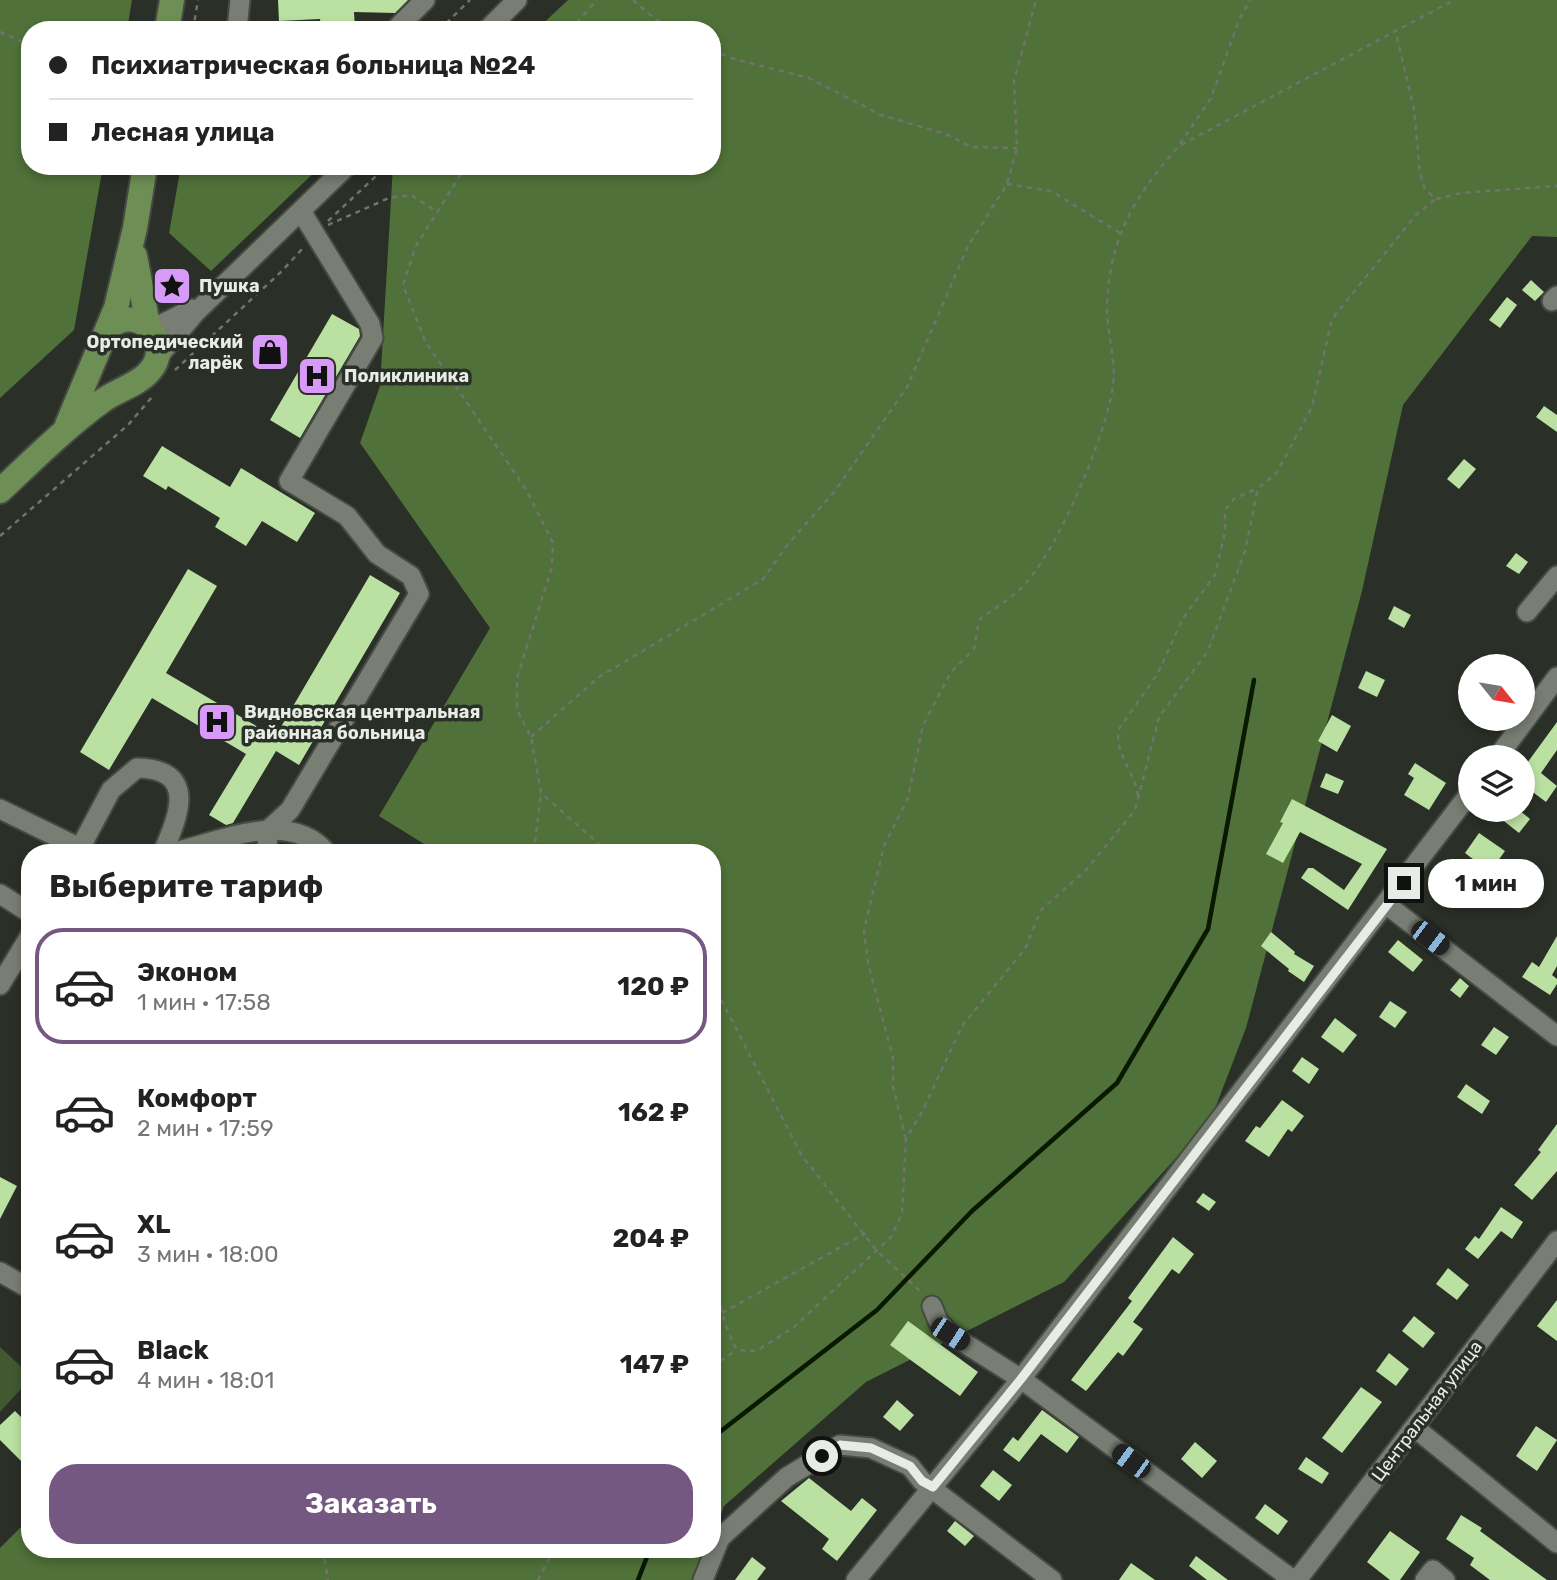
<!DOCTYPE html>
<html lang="ru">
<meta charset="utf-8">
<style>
:root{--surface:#fff;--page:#f2f2f2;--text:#222;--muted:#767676;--line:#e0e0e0;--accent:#745882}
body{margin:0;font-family:Rubik,sans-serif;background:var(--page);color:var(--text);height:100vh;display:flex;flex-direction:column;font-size:26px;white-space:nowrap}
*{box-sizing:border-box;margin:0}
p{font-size:23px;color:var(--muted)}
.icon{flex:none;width:38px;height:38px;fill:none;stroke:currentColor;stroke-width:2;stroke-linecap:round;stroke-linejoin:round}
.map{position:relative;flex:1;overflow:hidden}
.sheet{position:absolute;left:21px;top:844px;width:700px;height:714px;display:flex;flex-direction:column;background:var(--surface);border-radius:28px;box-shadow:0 4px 10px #0003}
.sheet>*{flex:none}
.top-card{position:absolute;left:21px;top:21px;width:700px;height:154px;border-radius:28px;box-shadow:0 4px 10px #0003;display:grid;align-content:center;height:154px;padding:0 28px;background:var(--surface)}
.needle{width:46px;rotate:120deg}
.fabs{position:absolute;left:1458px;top:654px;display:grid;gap:14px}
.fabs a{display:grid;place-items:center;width:77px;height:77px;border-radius:50%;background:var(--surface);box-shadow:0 4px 10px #0003;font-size:35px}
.end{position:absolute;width:32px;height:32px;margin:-16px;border:9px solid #e8ece6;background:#111;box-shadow:0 0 0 4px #111}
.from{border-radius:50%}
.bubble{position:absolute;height:49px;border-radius:24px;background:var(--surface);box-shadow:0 4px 10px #0003;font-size:23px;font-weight:700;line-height:49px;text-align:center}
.car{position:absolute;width:21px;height:42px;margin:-21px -10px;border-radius:9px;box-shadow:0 0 5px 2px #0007;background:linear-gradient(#222 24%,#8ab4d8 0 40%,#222 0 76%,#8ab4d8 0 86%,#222 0)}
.top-card b{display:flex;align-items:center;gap:24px;height:66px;font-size:26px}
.top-card b+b{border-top:2px solid var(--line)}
.top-card i{width:18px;height:18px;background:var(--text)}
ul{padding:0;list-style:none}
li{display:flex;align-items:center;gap:21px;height:116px;margin:0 14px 10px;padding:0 14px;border:4px solid transparent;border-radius:28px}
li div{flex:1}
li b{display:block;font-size:26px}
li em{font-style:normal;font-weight:700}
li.on{border-color:var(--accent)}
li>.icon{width:63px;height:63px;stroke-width:1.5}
h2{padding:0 28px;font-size:32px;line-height:84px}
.primary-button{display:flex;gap:14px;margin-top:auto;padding:14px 28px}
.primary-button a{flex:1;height:80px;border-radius:28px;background:var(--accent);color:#fff;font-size:28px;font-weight:700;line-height:80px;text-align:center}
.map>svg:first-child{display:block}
</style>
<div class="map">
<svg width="1557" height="1580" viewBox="0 0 1557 1580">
<rect width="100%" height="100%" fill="#2a2f27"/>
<!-- green -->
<path fill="#415831" d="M0,1347L30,1375V1379L0,1412Z"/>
<!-- forest -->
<g fill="#507139">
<path d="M0,0H132L127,30H30V166H103L74,330L0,398Z"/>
<path d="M568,0H1557V237L1532,236L1403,405L1362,591L1246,1028L1211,1119L1064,1282L866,1382L724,1506L712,1538V852H437L379,816L490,628L360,443L380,386L393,166H712V30H536Z"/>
<path d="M181,166H321L211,271L169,233Z"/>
<path d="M30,1518V1549H709L698,1580H0V1548Z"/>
</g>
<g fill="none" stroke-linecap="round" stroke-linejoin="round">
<!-- stream -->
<g stroke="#091900" stroke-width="4.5">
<path d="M712,1438L877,1310L972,1211L1117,1083L1208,929L1254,680"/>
<path d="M638,1580L650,1549"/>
</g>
</g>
<!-- building -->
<g fill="#bae0a2">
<path d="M278,0H408L395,13L354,12L355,29L340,30H321L320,19L279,21Z"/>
<path d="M1531,280L1544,292L1535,301L1522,290Z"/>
<path d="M1507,297L1517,305L1500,328L1489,320Z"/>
<path d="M332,314L359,329L360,336L300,438L270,420Z"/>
<path d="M1544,406L1557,415V432L1536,417Z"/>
<path d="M162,446L230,487L241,468L315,513L297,542L262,521L246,546L215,527L220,518L168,486L166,490L143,476Z"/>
<path d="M1464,459L1476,469L1459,489L1447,479Z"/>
<path d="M1516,553L1528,562L1519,574L1506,566Z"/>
<path d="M188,569L217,586L166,673L275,737L370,575L400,593L299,765L276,751L233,823L226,825L209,815L246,754L152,698L109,770L80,752Z"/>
<path d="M1394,606L1411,615L1404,628L1388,619Z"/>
<path d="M1366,671L1385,680L1377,697L1358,688Z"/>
<path d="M1332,715L1351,726L1337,752L1318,741Z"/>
<path d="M1557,722V750L1541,773L1557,786L1546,802L1522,784V770Z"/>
<path d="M1415,763L1446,783L1429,810L1404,795L1414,778L1408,774Z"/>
<path d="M1326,773L1344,781L1338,794L1320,787Z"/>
<path d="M1292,799L1387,849L1348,910L1301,878L1308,868H1313L1344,890L1362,864L1300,832L1283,863L1266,854L1283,823L1280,822Z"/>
<path d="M1490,810H1519L1530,819L1519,833Z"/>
<path d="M1479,833L1505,851L1490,872L1465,853Z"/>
<path d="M1446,884L1456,891L1446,905L1437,898Z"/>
<path d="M1271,932L1295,952L1294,954L1314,966L1304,982L1288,971L1289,969L1261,946Z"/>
<path d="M1557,936V966L1552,975L1557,979V984L1550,995L1522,977L1532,962L1539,967Z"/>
<path d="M1398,940L1423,960L1413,972L1388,952Z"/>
<path d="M1460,978L1469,986L1460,998L1450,990Z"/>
<path d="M1390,1001L1407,1012L1395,1028L1379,1017Z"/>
<path d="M1335,1018L1357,1035L1343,1053L1321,1037Z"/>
<path d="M1494,1027L1509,1037L1496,1055L1481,1045Z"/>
<path d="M1302,1057L1319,1069L1309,1084L1292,1071Z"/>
<path d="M1466,1084L1490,1101L1482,1114L1457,1097Z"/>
<path d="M1282,1100L1304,1116L1292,1132L1288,1129L1269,1157L1245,1141L1256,1126L1260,1128Z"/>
<path d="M1557,1124V1171L1532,1200L1514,1185L1541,1152L1538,1150Z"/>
<path d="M0,1177L17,1186L0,1219Z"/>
<path d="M1203,1193L1216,1202L1209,1211L1196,1202Z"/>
<path d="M1501,1207L1523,1222L1512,1239L1501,1231L1478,1259L1465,1249L1475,1236L1479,1239Z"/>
<path d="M1173,1237L1194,1254L1179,1274L1172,1269L1133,1322L1143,1329L1123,1356L1118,1352L1086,1391L1071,1380L1132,1301L1128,1298Z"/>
<path d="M1448,1268L1469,1285L1457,1300L1436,1284Z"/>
<path d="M1557,1300V1341L1537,1326Z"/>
<path d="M1414,1316L1435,1333L1423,1348L1402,1331Z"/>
<path d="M908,1321L978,1372L960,1396L890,1345Z"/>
<path d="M1389,1353L1409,1369L1396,1386L1376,1371Z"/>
<path d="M1361,1387L1382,1402L1342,1453L1322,1438Z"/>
<path d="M897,1400L914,1415L900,1431L883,1417Z"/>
<path d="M1042,1410L1079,1437L1067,1453L1041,1434L1019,1462L1003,1450L1013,1437L1018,1441Z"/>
<path d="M15,1411L30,1426V1470L0,1440V1425Z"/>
<path d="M1536,1426L1557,1440L1537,1471L1516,1456Z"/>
<path d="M1195,1442L1217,1461L1202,1478L1181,1459Z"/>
<path d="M1306,1457L1329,1473L1322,1484L1298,1469Z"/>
<path d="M993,1470L1012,1485L999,1501L980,1486Z"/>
<path d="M809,1478L851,1511L862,1498L877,1510L837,1561L822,1549L829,1539L781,1501Z"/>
<path d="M1265,1504L1288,1521L1278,1535L1255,1518Z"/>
<path d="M1461,1515L1482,1528L1480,1531L1547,1580H1490L1470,1565L1474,1558L1446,1539Z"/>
<path d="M955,1521L974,1536L965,1546L947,1531Z"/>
<path d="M1390,1531L1420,1552L1400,1580H1390L1367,1562Z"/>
<path d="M1196,1556L1228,1580H1207L1189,1566Z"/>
<path d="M752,1557L766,1568L757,1580H735Z"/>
<path d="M1131,1563L1155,1580H1119Z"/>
</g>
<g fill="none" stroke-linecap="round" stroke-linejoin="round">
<!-- minor casing -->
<g stroke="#454a43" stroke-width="23">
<g id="minor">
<path d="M237,30L240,0"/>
<path d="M395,30L425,0"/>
<path d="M487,30L517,0"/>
<path d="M1552,301L1557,296"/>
<path d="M152,329L192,309"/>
<path d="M156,359L195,313L347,166"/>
<path d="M1527,612L1557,576"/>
<path d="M1497,758L1557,677"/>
<path d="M0,809L88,852"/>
<path d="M78,852L111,790L137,768C198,769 179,815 163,852"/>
<path d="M175,852C220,841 290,809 326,852"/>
<path d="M267,852L268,830L290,810L419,594L411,576L377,554L347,516L289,481L373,338L370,324L301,211"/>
<path d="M0,894L30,913"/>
<path d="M1387,905L1557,1036"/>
<path d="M0,985L30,936"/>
<path d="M0,1272L30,1289"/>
<path d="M932,1306L938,1321L950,1334L1021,1379L1293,1580"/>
<path d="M1415,1428L1557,1543"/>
<path d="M703,1580L720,1538L787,1477L840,1445L871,1448L910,1466L922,1481L1052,1580"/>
<path d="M856,1580L1021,1379L1470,793"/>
<path d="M1297,1580L1557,1241"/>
<path d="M1425,1580L1433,1570L1445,1580"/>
</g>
</g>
<!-- major casing -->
<g stroke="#454a43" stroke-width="28">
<g id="major">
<path d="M167,30L172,0"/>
<path d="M135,256L148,325"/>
<path d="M67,425L116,308L135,228L145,166"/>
<path d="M0,491C33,460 65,428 102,401C115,391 137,385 148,373C177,344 137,300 108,329"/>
</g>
</g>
<!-- path -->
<g stroke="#6f746d" stroke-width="2.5" stroke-dasharray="5 5" stroke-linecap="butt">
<path d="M633,0L655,19L675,30"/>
<path d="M193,30L198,0"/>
<path d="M439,30L470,0"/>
<path d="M570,30L597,0"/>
<path d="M0,32L30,45"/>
<path d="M712,50L734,59L809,78L881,115L946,134L971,147L1017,148"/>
<path d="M1180,144L1211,98L1239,20L1250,0"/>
<path d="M466,166L416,246L403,285L425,341L527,491L553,543L552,567L517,678V710L531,737L541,793L608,852"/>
<path d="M1007,184L1051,191L1120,233"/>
<path d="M1436,199L1461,193L1557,186"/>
<path d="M328,221L376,176L367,166"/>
<path d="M328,225L389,198L411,195L436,211"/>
<path d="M175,370L282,271L304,247"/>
<path d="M0,536L128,425L152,397"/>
<path d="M531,737L599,677L763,579L788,544L835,491L907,387L968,246L1007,184L1017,148L1014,81L1036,0"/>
<path d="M1138,796C1135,772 1114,754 1119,729L1158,673L1183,618L1215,575L1225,532V510L1234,499L1258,488"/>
<path d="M534,852L541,793"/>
<path d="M712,982L802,1156L877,1251L922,1293"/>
<path d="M906,1139L893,1087V1058L868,963L864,930L884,846L908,798L923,725L951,672L974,649L979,620C992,610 1009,600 1021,588C1057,554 1106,435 1113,386C1116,362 1108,336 1107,312C1107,242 1134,196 1179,146L1454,0"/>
<path d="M712,1197C718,1219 714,1239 715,1262C717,1292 722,1324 737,1350L756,1351L793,1328L891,1237L902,1213L906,1139L923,1110L962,1026L1025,949L1041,910L1087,869L1135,810L1159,717L1208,651L1245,551L1258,488L1276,474L1312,407L1332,319L1415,216L1435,199L1424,187L1420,173L1414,109L1396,33"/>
<path d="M722,1313L866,1233"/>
<path d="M712,1367L735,1351"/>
<path d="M323,1549L328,1580"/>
<path d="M538,1580L554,1549"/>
</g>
<!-- minor -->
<use href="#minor" stroke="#787e74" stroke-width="19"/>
<!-- major -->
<use href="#major" stroke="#6d8e54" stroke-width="24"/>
</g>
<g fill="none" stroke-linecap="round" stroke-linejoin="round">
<!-- route -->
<path stroke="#e8ece6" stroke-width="9" d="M822,1456L840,1445L871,1448L910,1466L922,1481L933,1487L1021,1379L1404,883"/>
</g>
<!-- icons -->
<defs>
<g id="sight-square" transform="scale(2.0125)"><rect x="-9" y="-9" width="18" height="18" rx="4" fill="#d89af8" stroke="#2a2f27"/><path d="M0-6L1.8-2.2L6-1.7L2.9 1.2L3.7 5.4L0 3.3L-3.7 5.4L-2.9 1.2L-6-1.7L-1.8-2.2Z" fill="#111"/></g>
<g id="shop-square" transform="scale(2.0125)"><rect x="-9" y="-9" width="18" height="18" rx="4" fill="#d89af8" stroke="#2a2f27"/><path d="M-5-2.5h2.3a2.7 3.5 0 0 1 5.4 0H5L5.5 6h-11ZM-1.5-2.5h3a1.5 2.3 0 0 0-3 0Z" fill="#111"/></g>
<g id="hospital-square" transform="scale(2.0125)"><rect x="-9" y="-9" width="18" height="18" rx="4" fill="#d89af8" stroke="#2a2f27"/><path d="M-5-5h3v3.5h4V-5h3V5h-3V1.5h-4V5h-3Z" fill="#111"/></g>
</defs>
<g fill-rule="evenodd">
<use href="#sight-square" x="172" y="286"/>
<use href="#shop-square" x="270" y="352"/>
<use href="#hospital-square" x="317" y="376"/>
<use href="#hospital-square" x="217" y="722"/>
</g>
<g text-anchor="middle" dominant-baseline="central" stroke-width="7" stroke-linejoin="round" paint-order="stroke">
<!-- poi labels -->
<g font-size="18" font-weight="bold" fill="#e8ece6" stroke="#2a2f27" text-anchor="start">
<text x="199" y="286">Пушка</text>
<text x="243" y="342" text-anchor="end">Ортопедический<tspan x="243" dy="21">ларёк</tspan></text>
<text x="344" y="376">Поликлиника</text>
<text x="244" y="712">Видновская центральная<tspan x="244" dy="21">районная больница</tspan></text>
</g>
<!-- street labels -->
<g font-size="18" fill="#e8ece6" stroke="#2a2f27">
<text transform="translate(1427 1411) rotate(-53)">Центральная улица</text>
</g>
</g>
</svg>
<div class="fabs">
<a><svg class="needle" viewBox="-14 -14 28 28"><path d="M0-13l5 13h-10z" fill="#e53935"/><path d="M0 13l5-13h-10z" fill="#767676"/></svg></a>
<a><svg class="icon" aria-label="layers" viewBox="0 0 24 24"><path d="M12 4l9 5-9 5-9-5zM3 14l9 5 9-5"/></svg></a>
</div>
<i class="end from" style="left:822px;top:1456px"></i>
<i class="end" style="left:1404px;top:883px"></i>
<div class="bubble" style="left:1428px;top:859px;width:116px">1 мин</div>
<i class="car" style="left:1430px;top:938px;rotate:127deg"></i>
<i class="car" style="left:950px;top:1334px;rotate:123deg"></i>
<i class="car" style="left:1131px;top:1461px;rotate:306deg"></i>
<div class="top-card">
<b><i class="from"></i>Психиатрическая больница №24</b>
<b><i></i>Лесная улица</b>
</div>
<section class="sheet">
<h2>Выберите тариф</h2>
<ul>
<li class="on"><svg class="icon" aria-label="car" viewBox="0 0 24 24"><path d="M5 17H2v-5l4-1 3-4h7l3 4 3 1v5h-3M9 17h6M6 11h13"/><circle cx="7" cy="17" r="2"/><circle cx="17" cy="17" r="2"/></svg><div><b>Эконом</b><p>1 мин · 17:58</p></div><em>120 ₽</em></li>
<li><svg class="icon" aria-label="car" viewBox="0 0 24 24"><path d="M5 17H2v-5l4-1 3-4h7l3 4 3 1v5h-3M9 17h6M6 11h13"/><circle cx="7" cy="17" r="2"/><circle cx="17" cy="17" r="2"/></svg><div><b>Комфорт</b><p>2 мин · 17:59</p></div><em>162 ₽</em></li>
<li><svg class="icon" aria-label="car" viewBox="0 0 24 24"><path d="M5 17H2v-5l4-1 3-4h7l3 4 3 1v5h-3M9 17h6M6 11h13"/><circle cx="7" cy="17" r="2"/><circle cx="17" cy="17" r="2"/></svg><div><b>XL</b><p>3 мин · 18:00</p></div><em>204 ₽</em></li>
<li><svg class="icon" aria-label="car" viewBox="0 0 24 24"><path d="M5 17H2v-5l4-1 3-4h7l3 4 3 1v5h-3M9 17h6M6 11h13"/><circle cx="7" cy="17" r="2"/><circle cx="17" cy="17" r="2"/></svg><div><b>Black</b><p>4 мин · 18:01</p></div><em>147 ₽</em></li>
</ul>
<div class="primary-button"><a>Заказать</a></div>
</section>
</div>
